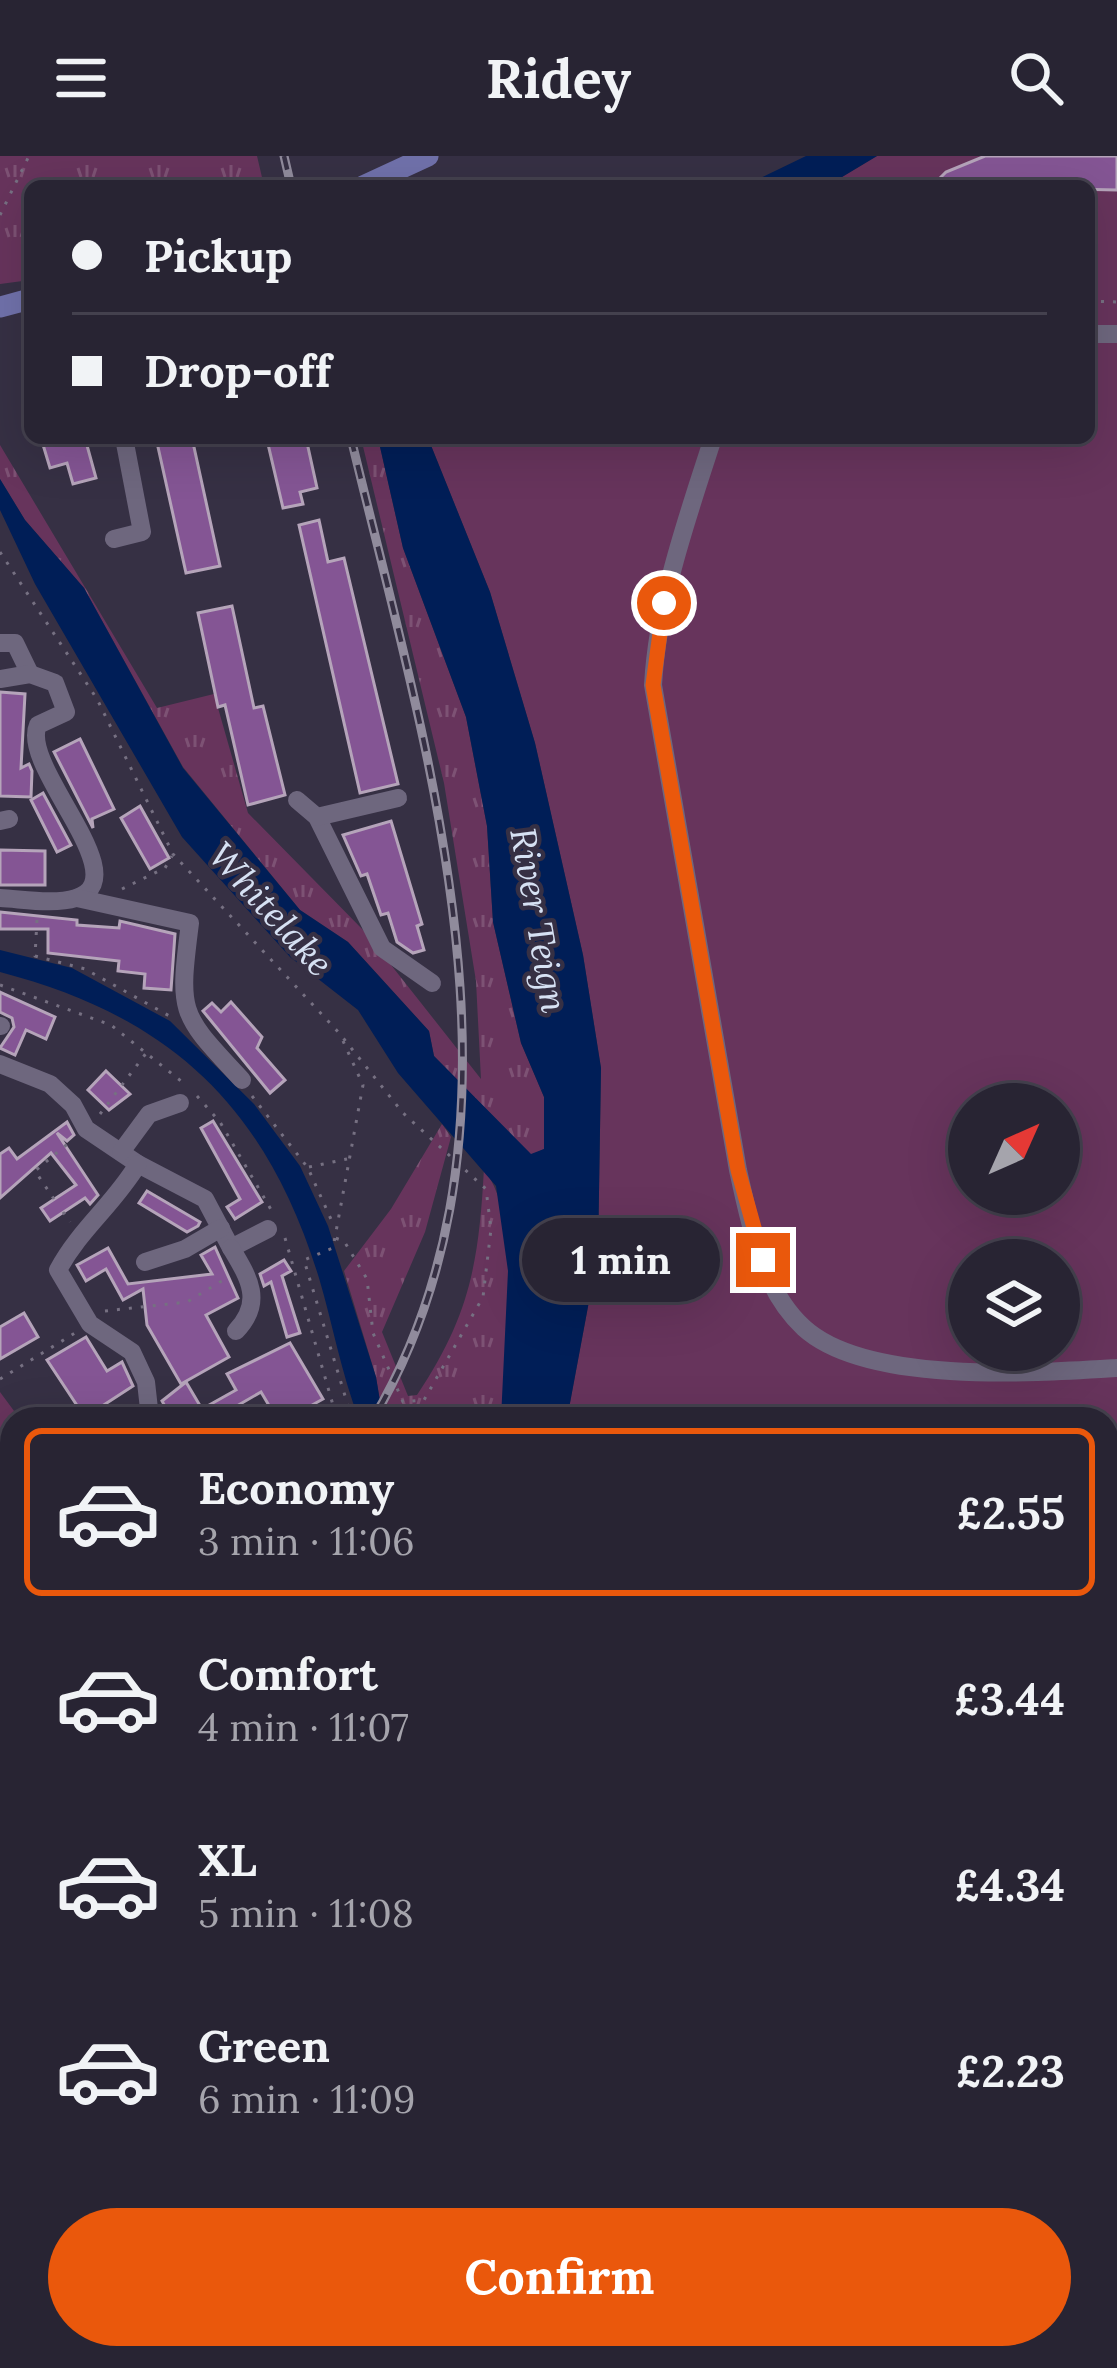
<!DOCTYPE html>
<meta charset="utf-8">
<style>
:root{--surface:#282433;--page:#302c3b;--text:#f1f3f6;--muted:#a5a4ac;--line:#44414e;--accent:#ea580c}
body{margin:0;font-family:Lora,serif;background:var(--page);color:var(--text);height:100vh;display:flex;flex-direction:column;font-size:45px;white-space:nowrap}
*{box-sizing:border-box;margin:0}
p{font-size:39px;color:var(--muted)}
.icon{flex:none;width:66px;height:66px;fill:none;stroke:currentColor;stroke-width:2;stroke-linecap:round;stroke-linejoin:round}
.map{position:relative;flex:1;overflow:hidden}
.details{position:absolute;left:0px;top:1251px;width:1119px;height:963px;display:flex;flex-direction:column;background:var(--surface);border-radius:36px 36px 0 0;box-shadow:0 12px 48px #0002,0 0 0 3px var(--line)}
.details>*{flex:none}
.guide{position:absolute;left:24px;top:24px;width:1071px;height:264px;border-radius:18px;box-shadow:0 12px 48px #0002,0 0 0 3px var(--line);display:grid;align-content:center;height:264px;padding:0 48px;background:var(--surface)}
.needle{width:78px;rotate:45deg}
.tools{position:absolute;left:948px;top:927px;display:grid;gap:24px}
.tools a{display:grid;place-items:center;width:132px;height:132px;border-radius:50%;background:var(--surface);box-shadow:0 12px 48px #0002,0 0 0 3px var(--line);font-size:60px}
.end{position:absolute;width:54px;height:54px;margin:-27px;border:15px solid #ea580c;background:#fff;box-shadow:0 0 0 6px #fff}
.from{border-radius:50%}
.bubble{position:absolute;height:84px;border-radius:42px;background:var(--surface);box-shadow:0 12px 48px #0002,0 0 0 3px var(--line);font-size:39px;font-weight:700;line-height:84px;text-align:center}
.guide b{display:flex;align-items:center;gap:42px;height:114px;font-size:45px}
.guide b+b{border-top:3px solid var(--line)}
.guide i{width:30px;height:30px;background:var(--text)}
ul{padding:21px 0 0;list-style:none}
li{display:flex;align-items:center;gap:36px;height:168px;margin:0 24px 18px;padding:0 24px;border:6px solid transparent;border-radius:18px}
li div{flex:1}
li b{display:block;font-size:45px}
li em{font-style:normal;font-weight:700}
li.on{border-color:var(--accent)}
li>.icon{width:108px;height:108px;stroke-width:1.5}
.button{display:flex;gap:24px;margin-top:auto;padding:24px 48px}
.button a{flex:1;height:138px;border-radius:72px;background:var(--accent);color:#fff;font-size:48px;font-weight:700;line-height:138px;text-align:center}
header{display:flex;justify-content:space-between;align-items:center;height:156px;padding:0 48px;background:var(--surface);font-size:54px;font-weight:700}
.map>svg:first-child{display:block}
</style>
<header><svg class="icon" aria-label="menu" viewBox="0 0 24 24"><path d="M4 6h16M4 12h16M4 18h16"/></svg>Ridey<svg class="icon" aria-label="search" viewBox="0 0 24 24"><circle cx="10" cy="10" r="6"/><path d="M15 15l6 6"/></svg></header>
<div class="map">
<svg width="1117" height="2212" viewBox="0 0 1117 2212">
<defs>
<pattern id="grass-tufts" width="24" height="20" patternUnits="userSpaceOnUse" patternTransform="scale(3)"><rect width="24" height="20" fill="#67345c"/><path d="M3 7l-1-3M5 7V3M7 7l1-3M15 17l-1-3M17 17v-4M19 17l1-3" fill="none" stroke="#7d5274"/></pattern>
<pattern id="wetland-marsh" width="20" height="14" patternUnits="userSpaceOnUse" patternTransform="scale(3)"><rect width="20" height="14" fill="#67345c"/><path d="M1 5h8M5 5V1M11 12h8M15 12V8" fill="none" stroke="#7d5274"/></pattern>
</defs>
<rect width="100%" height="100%" fill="#363044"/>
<!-- grass -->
<g fill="url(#grass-tufts)">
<path d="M0,0H257L264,30H30V124L0,128Z"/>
<path d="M361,282H378L403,392L466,561L487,670L493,766L521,887L544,941V993L531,999L434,900L429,875L348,786L300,754L183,611L84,432L25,364L0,323V289L157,552L214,538L248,657L365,776L481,923L476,825L444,627Z"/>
<path d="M442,968L451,981L425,1076L382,1176L408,1240L417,1239C470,1160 479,1106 484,1012C527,1077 509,1189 501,1263H383L376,1221L344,1115L391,1053Z"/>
</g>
<!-- wetland -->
<path fill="url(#wetland-marsh)" d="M1107,1436H1117V1776L1107,1771Z"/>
<!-- park -->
<g fill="#67345c" fill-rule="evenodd">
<path d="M877,0H1117V1326H1107V1263H567L598,1097L601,912L583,799L535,587L490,436L428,282H1089V30H827ZM969,948H1059V1038H969ZM969,1104H1059V1194H969Z"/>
<path d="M0,1236L20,1263H12V1430L0,1436Z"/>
</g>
<!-- water -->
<g fill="#001e57">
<path d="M806,0H877L827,30H725L754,25Z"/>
<path d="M378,282H428L490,436L535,587L583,799L601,912L598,1097L567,1263H501L508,1115L496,1030L398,917L358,854L290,801L182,681L35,428L0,354V323L25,364L84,432L183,612L300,754L348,786L429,875L434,900L531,998L544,993V941L521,887L493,766L487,670L466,561L403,392Z"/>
<path d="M0,794L72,812L170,865L254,948L300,1010L328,1070L376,1221L383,1263H359C341,1217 333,1169 319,1122C266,951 172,861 0,816Z"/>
</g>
<!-- building -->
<g fill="#845594" stroke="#b5a4ba" stroke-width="3">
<path d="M985,0H1117V34L932,30L946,16Z"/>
<path d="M41,282H85L96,322L73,328L67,307L50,312Z"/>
<path d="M156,282H192L220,410L186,417Z"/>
<path d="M293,282H306L317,332L300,336L303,348L283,352L268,288Z"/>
<path d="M319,364L328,406L344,402L398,628L360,637L299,369Z"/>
<path d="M232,450L254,552L263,550L285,639L248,649L225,549L218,551L198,457Z"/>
<path d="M0,536L25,538L21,612L29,608L32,615L31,641L0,640Z"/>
<path d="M80,583L114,653L92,663L93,672L54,596Z"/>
<path d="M43,637L71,689L57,696L31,644Z"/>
<path d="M140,650L169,702L150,713L121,662Z"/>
<path d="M391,665L422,768L417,770L424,794L413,797L397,786L388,757L381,759L367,718L361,720L343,679Z"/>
<path d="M0,694L45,695V729H0Z"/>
<path d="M0,756L77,764V769L119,772L120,765L175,778L171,834L144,832L145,818L118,815L119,805L48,797V773H0Z"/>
<path d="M0,836L55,861L46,883L26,874L15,899L0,892L14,871L12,862L0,856Z"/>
<path d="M231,846L262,881L257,892L285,924L270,937L203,855L212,847L221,856Z"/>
<path d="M106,915L130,938L109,954L88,934Z"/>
<path d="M213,965L262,1046L235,1063L227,1051L240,1043L201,972Z"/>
<path d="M67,966L74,979L67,985L57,977L98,1039L90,1048L85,1042L50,1065L41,1052L76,1029L51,997L0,1042V998L9,992L17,1003Z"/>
<path d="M147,1035L200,1066L198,1070L187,1076L139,1047Z"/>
<path d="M215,1091L238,1142L206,1159L229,1201L181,1228L147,1169L143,1133L123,1144L106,1113L86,1125L77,1109L108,1092L128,1128L212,1118L201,1099Z"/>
<path d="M284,1104L291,1115L282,1120L300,1177L287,1181L271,1126L264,1130L260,1118Z"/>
<path d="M24,1157L38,1181L0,1203V1171Z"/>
<path d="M86,1181L107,1215L122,1206L133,1230L96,1254L101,1263H86L47,1204Z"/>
<path d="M290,1187L323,1243L287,1263H277L261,1236L235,1251L242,1263H172L162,1245L186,1226L202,1253L236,1234L227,1218Z"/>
</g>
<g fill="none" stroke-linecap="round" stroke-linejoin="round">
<!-- path -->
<g stroke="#767082" stroke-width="3" stroke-dasharray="3 9" stroke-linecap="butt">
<path d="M0,59L29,0"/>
<path d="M1089,145L1117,146"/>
<path d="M0,396L97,543L173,698L340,878L403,957L486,1033L491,1073L483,1141L424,1244L403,1246L373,1177L367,1123L344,1085L332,1081"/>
<path d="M122,733L165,712L172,700"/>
<path d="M37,764L35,800L85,813L173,862"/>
<path d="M0,829L111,869L186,929"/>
<path d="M343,885L363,929L333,1092L304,1104L352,1263"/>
<path d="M197,940L220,966L273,1057"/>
<path d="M252,940L308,1012L334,1070"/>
<path d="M100,958L147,896"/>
<path d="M309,1011L347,1003"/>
<path d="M54,1043L35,1015L71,985"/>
<path d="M63,1056L70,1066"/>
<path d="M285,1082L337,1263"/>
<path d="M105,1155L187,1146L225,1123"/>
<path d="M0,1223L75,1177"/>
<path d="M319,1263L330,1252"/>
<path d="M1107,1304H1117"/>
<path d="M1107,2020H1117"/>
</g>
<!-- minor -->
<g stroke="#6e677e" stroke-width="18">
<path d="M1089,178H1117"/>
<path d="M713,282C687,363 658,443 653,529L738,1014C750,1067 761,1133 804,1172C867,1229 1037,1217 1117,1212"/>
<path d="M114,383L142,376L124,282"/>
<path d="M0,487H15L30,518"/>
<path d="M0,523L30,518L55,527L66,556L38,569C19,611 139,722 76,742C54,749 22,743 0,742"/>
<path d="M297,644L317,661L382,792L432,827"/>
<path d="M317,661L398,642"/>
<path d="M0,665L9,663"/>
<path d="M77,742L190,767C178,860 180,857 242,924"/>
<path d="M0,870H1"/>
<path d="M0,908L50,928L73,949L86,973L138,1008L205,1043L231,1092L268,1073"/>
<path d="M121,996L149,958L180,947"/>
<path d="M138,1008C114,1048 80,1073 58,1114L90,1168L132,1196L146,1226L150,1262"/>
<path d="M231,1092C249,1122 264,1146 236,1175"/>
<path d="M145,1106L185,1093L221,1072"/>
<path d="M1107,1407H1117"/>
<path d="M0,1450L12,1444"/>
<path d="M0,1651L12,1640"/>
<path d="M0,1784L12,1795"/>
<path d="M1107,1903L1117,1910"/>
<path d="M0,1925L12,1935"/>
<path d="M1107,1993L1117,1983"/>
<path d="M0,2047L12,2037"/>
<path d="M0,2135L12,2147"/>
<path d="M315,2202L322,2212"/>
<path d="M788,2202L793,2212"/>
<path d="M1071,2202L1076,2212"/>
<path d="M370,2212L384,2202"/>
</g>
<!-- major -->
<g stroke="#7071aa" stroke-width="21">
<path d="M363,30L428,0"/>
<path d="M0,151L30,143"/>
</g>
<!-- rail casing -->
<g stroke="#908b9c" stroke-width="9">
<g id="rail">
<path d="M284,0L291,30"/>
<path d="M351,282C425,592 548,967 373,1263"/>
<path d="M1107,1348H1117"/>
<path d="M0,1568L12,1557"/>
<path d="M0,1602L12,1594"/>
</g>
</g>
<!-- rail -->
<use href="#rail" stroke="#363044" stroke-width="4.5" stroke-dasharray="14" stroke-linecap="butt"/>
</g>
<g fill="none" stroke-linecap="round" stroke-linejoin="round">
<!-- route -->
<path stroke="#ea580c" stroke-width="15" d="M664,447L653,529L738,1014L763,1104"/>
</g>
<g text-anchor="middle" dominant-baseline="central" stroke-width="9" stroke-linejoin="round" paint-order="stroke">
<!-- water labels -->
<g font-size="36" font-style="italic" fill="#d6e1f3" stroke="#363044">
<text transform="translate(271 753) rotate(48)">Whitelake</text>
<text transform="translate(539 764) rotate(80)">River Teign</text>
</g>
</g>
</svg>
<div class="tools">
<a><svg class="needle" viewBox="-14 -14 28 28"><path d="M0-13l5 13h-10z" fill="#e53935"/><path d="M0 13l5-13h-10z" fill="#a5a4ac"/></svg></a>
<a><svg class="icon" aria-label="layers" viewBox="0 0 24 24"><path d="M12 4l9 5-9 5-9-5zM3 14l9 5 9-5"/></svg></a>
</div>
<i class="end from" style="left:664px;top:447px"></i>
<i class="end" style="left:763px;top:1104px"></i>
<div class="bubble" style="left:522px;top:1062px;width:198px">1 min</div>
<div class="guide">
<b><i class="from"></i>Pickup</b>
<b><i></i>Drop-off</b>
</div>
<section class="details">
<ul>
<li class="on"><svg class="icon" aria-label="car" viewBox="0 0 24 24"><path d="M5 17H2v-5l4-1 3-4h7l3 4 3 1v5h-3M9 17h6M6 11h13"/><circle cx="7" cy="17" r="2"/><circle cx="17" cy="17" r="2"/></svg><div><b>Economy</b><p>3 min · 11:06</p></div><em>£2.55</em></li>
<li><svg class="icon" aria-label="car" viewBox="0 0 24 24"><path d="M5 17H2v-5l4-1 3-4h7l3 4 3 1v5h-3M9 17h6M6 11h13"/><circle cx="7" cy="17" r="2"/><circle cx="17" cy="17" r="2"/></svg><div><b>Comfort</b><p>4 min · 11:07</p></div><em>£3.44</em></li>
<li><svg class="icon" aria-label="car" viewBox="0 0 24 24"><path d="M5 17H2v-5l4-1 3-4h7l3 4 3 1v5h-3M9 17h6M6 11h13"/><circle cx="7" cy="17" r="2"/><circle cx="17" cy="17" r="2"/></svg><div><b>XL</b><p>5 min · 11:08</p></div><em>£4.34</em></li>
<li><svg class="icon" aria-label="car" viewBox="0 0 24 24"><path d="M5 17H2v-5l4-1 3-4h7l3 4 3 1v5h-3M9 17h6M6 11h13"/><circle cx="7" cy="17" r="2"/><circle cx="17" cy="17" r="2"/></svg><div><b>Green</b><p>6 min · 11:09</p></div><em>£2.23</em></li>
</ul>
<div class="button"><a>Confirm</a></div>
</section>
</div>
